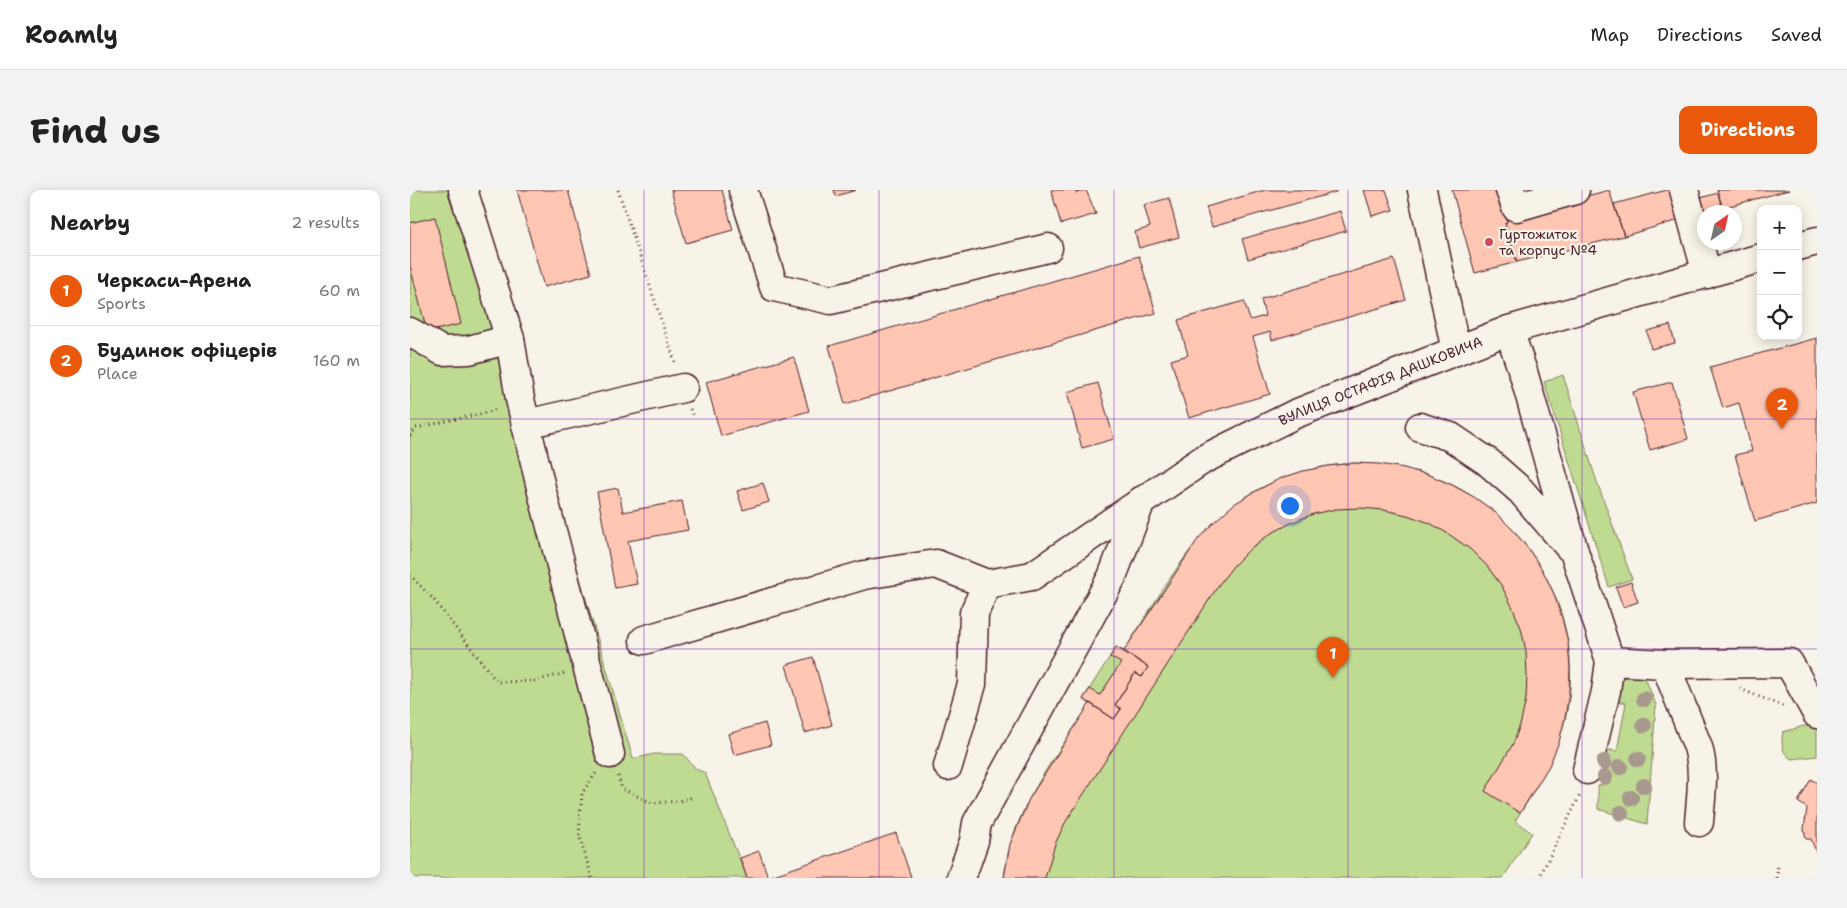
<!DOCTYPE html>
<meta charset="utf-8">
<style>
body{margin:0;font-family:"Shantell Sans",sans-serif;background:#f2f2f2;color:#222}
.controls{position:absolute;right:15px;top:15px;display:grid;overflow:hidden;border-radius:10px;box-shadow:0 2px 12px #0003}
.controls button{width:45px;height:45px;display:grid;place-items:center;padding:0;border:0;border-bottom:1px solid #e0e0e0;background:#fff;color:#222;font:25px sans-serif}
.compass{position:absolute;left:1287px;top:15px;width:45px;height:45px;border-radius:50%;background:#fff;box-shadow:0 2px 12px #0003;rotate:34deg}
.you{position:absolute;left:879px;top:315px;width:18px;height:18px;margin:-12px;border:4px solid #fff;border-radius:50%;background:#1a73e8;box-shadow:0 0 0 8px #1a73e833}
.badge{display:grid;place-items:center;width:32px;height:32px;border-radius:50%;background:#ea580c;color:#fff;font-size:16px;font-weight:700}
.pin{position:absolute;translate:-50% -41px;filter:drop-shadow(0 1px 2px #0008)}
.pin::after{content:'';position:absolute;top:26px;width:18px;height:15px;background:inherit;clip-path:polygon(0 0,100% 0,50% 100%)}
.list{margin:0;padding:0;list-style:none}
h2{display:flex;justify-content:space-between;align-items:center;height:65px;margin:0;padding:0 20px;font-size:21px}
h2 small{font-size:16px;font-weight:400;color:#767676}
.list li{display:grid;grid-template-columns:32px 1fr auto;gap:15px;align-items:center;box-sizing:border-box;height:70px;padding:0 20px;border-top:1px solid #e0e0e0}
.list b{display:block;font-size:19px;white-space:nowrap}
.list p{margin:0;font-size:16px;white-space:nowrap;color:#767676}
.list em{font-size:16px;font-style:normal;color:#767676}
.icon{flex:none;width:28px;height:28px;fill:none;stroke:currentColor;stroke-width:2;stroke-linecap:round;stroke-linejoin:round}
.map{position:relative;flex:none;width:1407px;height:688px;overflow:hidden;border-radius:10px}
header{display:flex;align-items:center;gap:30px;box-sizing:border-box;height:70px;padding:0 25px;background:#fff;border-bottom:1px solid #e0e0e0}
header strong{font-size:24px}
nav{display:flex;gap:28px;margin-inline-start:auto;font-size:18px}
.intro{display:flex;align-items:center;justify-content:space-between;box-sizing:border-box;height:120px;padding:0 30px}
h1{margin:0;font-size:35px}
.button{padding:12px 22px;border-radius:10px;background:#ea580c;color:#fff;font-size:18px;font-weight:700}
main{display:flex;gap:30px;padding:0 30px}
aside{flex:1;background:#fff;border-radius:10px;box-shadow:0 2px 12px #0003}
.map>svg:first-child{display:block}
.green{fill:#bfdb92;stroke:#847d5e}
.building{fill:#ffc7b3;stroke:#4a1f2b}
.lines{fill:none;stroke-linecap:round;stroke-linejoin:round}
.minor-casing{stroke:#4a1f2b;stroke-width:31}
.path{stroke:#4a1f2b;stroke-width:3;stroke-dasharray:1 4;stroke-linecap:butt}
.minor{stroke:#f7f3e8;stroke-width:28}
.tree{fill:#a8988e}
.grid{fill:none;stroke:#7b2cbf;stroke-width:1;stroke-opacity:0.55}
.poi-dot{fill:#d1495b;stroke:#f7f3e8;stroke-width:2}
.labels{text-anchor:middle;stroke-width:4.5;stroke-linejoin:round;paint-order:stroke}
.poi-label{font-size:14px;fill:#4a1f2b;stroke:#f7f3e8;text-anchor:start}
.street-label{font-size:14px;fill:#4a1f2b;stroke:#f7f3e8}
</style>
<header>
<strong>Roamly</strong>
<nav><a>Map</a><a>Directions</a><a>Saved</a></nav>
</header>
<div class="intro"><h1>Find us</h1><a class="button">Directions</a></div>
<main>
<aside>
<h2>Nearby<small>2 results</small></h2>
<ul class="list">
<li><span class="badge">1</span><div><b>Черкаси-Арена</b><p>Sports</p></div><em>60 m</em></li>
<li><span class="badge">2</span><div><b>Будинок офіцерів</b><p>Place</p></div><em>160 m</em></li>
</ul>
</aside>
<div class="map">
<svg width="1407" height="688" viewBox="0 0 1407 688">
<rect width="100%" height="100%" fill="#f7f3e8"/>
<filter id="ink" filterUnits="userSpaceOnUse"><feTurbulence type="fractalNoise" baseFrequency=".02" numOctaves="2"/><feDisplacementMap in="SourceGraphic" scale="10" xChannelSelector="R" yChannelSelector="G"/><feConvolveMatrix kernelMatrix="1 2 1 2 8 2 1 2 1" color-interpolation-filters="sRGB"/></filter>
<g filter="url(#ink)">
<path class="green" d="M0 0H48L144 300 223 569 244 564H273L286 579 295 583 337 688H0Z
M1153 185 1186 289 1222 389 1199 397 1134 192Z
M943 273C969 274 993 277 1018 285 1117 318 1180 428 1155 530 1145 568 1126 599 1105 631L1122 643 1093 688H594C600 622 645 568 680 514L673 509 706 457 714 461C778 361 811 285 943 273Z
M1221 485 1230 486 1236 490 1246 515 1237 634 1188 619V595H1192V592L1188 591 1191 559 1207 561 1216 513 1200 510C1205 496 1205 489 1221 485Z
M1394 536 1407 537V566L1382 569C1371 563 1371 553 1373 542Z"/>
<path class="building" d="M107 0H158L181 84 134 97Z
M261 0H312L323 40 276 53Z
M424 0H446L426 6Z
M641 0H665L666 3 676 0 686 24 651 34Z
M855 0H926V2L802 37 796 17Z
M954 0H976L983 20 962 26Z
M1042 0H1088L1097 32 1095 33 1107 72 1065 83Z
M1199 0 1214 46 1107 72 1095 33 1097 32 1096 28Z
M1257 0H1268L1276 28 1214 46 1204 14Z
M1307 0H1379L1312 18Z
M1308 3 1312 16 1291 22 1287 9Z
M759 8 769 47 729 58 725 42 740 37 734 15Z
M930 21 936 41 838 69 832 49Z
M25 27 51 134 17 142 0 76V33Z
M729 66 746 123 435 214 419 156Z
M984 69 996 110 862 150 860 142 843 147 860 204 779 228 761 170 778 165 768 130 834 111 840 130 855 126 851 109Z
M1260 135 1265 153 1241 159 1237 141Z
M1407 148V313L1345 331 1325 265 1342 261 1329 213 1313 218 1300 177Z
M384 167 399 221 311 246 296 192Z
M1262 192 1278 249 1240 260 1223 202Z
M688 193 704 249 672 258 657 202Z
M943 273 969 274 994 278 1019 285 1042 295 1064 307 1085 322 1103 340 1119 360 1133 381 1144 404 1152 428 1158 452 1160 478 1159 503 1155 528 1149 552 1139 576 1110 623 1075 601 1103 554 1111 532 1116 509 1117 485 1116 461 1111 438 1102 416 1091 395 1077 376 1060 359 1040 345 1020 333 997 325 974 320 950 318 926 319 903 324 881 333 860 344 841 358 824 375 810 393 655 633 645 654 635 688H594L600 654 619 609 680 513 704 529 711 519 705 515 725 483 732 487 738 477 714 461 788 349 805 331 824 314 846 301 869 289 893 281 918 276Z
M353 293 359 312 333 320 327 301Z
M208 298 213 322 272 311 278 340 218 351 227 394 205 398 187 302Z
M1221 392 1228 412 1213 417 1206 397Z
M706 457 738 477 732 487 725 483 705 515 711 519 704 529 673 509 680 499 690 505 711 473 700 467Z
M403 467 422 535 395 543 376 475Z
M355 533 361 555 324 565 318 544Z
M1401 589 1407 593V664L1401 649H1396L1394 639 1397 618 1388 612Z
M486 643 501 687 498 688H337L330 668 349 661 358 687Z"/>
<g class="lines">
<g class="minor-casing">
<g id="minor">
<path d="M53 0 100 149 110 209 132 302 200 564"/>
<path d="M333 0 364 97 421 110 638 58"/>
<path d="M1012 0 1046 161"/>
<path d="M1100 0 1106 17 1165 0"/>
<path d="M1274 0 1297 84"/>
<path d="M1388 56 1407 51"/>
<path d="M1099 140 1114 185 1164 361 1200 471 1255 474 1288 557C1295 581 1291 607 1289 632"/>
<path d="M0 142 32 161 59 160 100 149"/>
<path d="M116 234 273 198"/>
<path d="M1010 237 1041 247 1078 272 1111 301 1159 357"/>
<path id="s1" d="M234 450 454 385 526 374 577 394 622 386 794 269 885 224 1099 140 1351 68"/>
<path d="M1255 474 1379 473 1407 524"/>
<path d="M538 576 562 494 564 423 577 394"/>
<path d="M1177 580 1196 501 1200 471"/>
<path d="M551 688 564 651 567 633 702 387 731 311"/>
</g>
</g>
<path class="path" d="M208 0 266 175
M280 219 283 227
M0 246 6 238 79 222 88 218
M0 385 24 410 87 492 125 491 155 483
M1330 499 1375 517
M208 586 212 599 242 613 270 611 284 607
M182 688 169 645 172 603 186 583
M1129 688 1171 603
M1367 688 1368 673"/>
<use href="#minor" class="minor"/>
</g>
<g class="tree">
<circle cx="1234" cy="509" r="8"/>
<circle cx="1234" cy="535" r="8"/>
<circle cx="1228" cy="569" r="8"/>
<circle cx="1194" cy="572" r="8"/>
<circle cx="1210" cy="577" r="8"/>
<circle cx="1195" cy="587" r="8"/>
<circle cx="1234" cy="596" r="8"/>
<circle cx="1221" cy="608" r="8"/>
<circle cx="1211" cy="623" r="8"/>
</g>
</g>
<path class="grid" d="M234 0V688M469 0V688M704 0V688M938 0V688M1172 0V688M0 229H1407M0 459H1407"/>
<circle class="poi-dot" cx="1079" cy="52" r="5"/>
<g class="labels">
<g class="poi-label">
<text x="1089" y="49">Гуртожиток<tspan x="1089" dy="16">та корпус №4</tspan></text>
</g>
<g class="street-label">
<text dy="5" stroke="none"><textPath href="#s1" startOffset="804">ВУЛИЦЯ ОСТАФІЯ ДАШКОВИЧА</textPath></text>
</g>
</g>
</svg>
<div class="controls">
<button>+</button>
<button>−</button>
<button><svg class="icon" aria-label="locate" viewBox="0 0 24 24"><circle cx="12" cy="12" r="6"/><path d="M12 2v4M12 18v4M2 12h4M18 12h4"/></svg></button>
</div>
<svg class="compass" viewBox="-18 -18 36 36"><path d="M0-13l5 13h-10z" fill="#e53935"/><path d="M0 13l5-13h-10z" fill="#767676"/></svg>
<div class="you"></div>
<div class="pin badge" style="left:923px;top:488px">1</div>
<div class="pin badge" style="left:1372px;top:239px">2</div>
</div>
</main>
